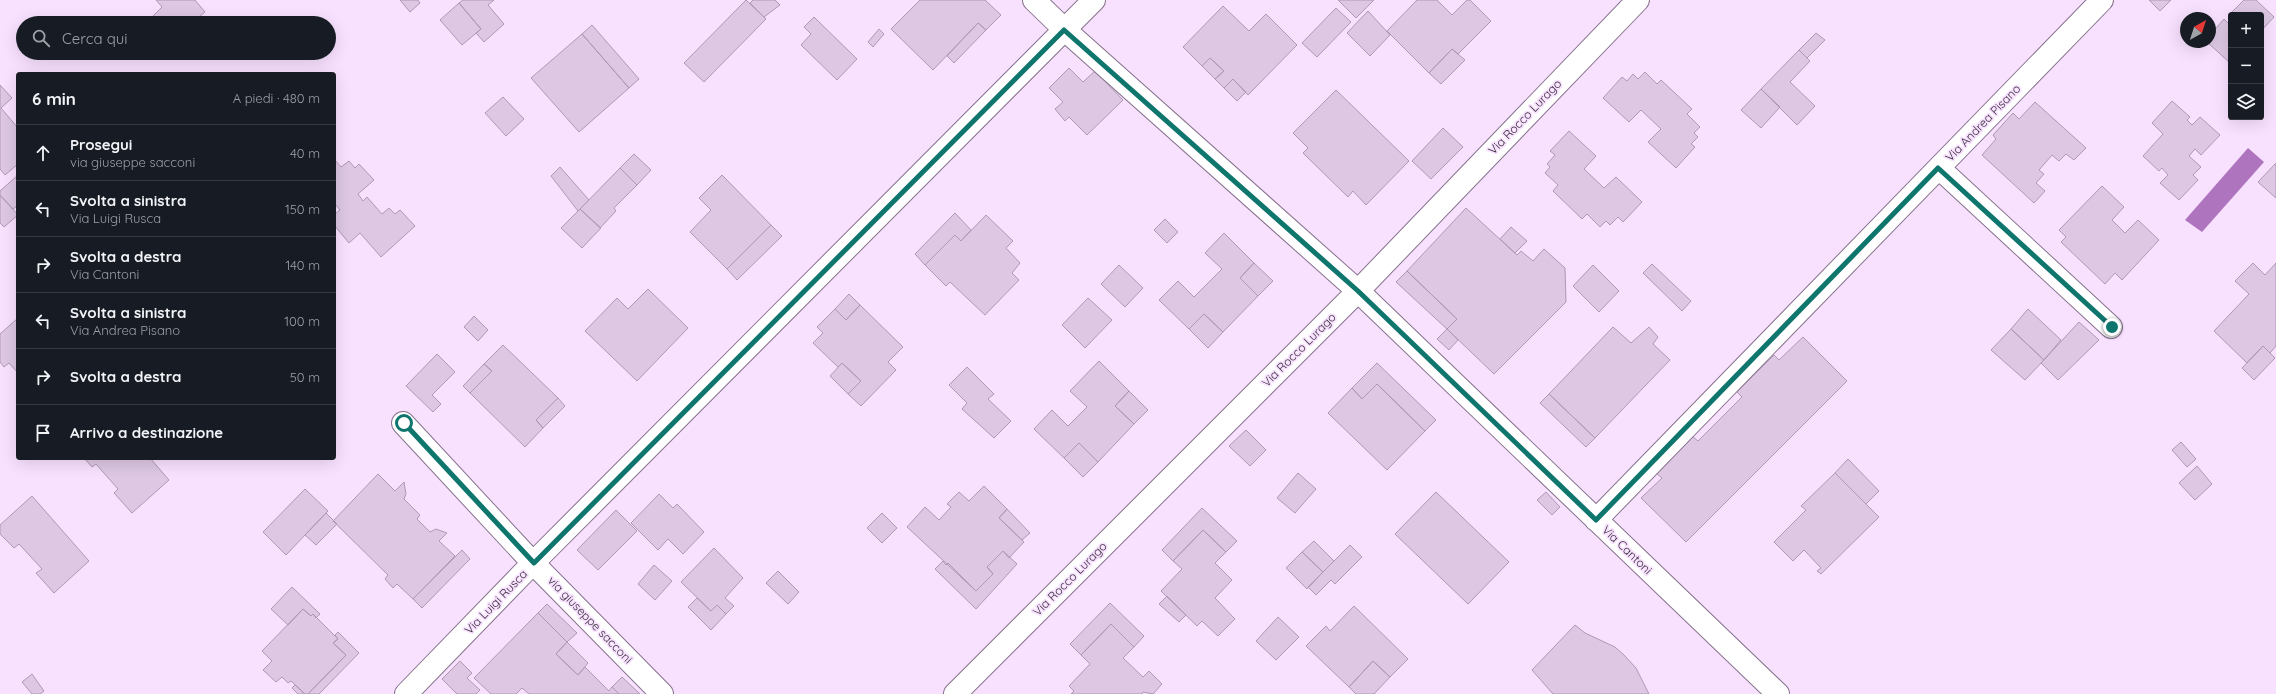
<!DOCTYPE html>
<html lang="it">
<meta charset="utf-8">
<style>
body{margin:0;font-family:Quicksand,sans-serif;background:#20242c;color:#f1f3f6}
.controls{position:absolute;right:12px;top:12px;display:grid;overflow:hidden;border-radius:4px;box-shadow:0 4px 16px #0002}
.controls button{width:36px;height:36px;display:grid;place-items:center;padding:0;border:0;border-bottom:1px solid #363941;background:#171b24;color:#f1f3f6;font:20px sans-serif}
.compass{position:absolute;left:2180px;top:12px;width:36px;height:36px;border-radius:50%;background:#171b24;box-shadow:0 4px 16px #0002;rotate:39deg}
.stop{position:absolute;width:12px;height:12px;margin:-9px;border:3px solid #0f766e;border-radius:50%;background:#fff}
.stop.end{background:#0f766e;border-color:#fff;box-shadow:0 1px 4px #0008}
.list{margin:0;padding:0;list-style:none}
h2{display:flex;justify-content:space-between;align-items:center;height:52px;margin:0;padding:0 16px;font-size:17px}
h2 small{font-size:13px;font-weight:400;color:#9ea1a6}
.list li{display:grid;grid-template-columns:26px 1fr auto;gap:12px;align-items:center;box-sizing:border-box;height:56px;padding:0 16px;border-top:1px solid #363941}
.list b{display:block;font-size:15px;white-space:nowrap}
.list p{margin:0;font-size:13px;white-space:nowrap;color:#9ea1a6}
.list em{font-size:13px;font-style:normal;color:#9ea1a6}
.icon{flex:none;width:22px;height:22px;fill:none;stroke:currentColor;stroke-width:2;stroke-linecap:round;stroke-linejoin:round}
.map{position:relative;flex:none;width:2276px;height:694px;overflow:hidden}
.search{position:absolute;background:#171b24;box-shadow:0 4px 16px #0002;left:16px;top:16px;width:320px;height:44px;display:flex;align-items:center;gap:10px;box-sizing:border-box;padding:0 14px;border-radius:22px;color:#9ea1a6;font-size:15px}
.panel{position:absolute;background:#171b24;box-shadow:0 4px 16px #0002;left:16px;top:72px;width:320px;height:388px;border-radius:4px}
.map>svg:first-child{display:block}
.water{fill:#ae74bd}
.building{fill:#ddc7e3;stroke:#ae98b4}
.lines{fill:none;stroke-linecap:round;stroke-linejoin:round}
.minor-casing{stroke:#86728c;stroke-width:24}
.minor{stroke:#fff;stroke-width:22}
.route{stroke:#0f766e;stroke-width:5}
.labels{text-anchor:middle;stroke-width:3.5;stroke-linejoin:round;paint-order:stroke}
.street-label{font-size:12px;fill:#362e39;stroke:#f8e1ff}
</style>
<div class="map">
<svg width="2276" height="694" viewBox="0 0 2276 694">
<rect width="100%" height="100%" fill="#f8e1ff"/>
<path class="water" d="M2248 148 2264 162 2202 232 2185 220Z"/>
<path class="building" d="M156 0H195L205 12 192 23H157L152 17 162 7Z
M400 0H418L420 3 410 12Z
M463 0H494L488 5 504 24 484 42 476 33 481 29 459 3Z
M746 0 766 19 704 82 684 63Z
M753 0H775L780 5 764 17 750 3Z
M920 0H985L1001 15 986 30 978 23 933 70 891 29Z
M1338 0H1374L1356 18Z
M1417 0H1437L1452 15 1467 0H1470L1491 21 1458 54 1452 49 1429 73 1387 31Z
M2149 0H2171L2160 11Z
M2244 0H2256L2274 17 2261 31V15H2229Z
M459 3 481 29 462 45 440 20Z
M1223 6 1249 31 1266 14 1297 45 1248 95 1233 79 1224 88 1215 79 1224 71 1210 58 1202 66 1183 47Z
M1336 8 1351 22 1317 57 1302 43Z
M1368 11 1390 35 1370 56 1347 33Z
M814 17 857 59 837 80 801 45 811 34 804 27Z
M2224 19 2229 24 2231 21V60L2229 62 2207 42H2210V35Z
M978 23 986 30 954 63 947 56Z
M592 25 639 79 629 88 582 34Z
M879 29 884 34 873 47 868 42Z
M1816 33 1825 40 1807 58 1799 50Z
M582 34 629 88 579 132 531 78Z
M1452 49 1465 60 1441 84 1429 73Z
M1799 50 1810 61 1790 82 1815 106 1797 125 1761 89Z
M1210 58 1224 71 1215 79 1202 66Z
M1069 68 1083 82 1095 71 1123 100 1087 135 1069 117 1065 121 1055 109 1063 102 1049 88Z
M1645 72 1657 84 1661 80 1692 109 1687 114 1700 127 1694 133 1698 137 1691 144 1695 147 1676 168 1648 142 1661 129 1641 110 1629 122 1603 98 1622 77 1627 81 1633 74 1638 79Z
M1233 79 1246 92 1237 101 1224 88Z
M0 85 12 98 1 108 18 128V164L5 175 0 169Z
M1761 89 1780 107 1761 128 1741 110Z
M1336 90 1409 161 1366 205 1353 191 1348 197 1303 153 1308 148 1293 133Z
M503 97 524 119 506 136 485 113Z
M2172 101 2190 117 2187 120 2192 125 2200 117 2220 135 2201 155 2195 149 2189 156 2201 167 2193 175 2198 180 2179 200 2160 183 2168 175 2162 168 2159 171 2143 156 2163 134 2152 123Z
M2035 102 2086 148 2074 160 2066 154 2059 161 2052 155 2039 170 2044 174 2036 183 2045 191 2034 203 1982 155 1996 139 1993 135 2013 113 2019 119Z
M1443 128 1463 147 1431 179 1412 161Z
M1569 131 1596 156 1584 169 1604 188 1616 177 1642 202 1623 222 1618 217 1610 225 1606 221 1600 227 1587 214 1582 219 1553 191 1558 185 1545 173 1550 167 1547 164 1555 155 1550 151Z
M634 154 651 170 637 185 620 168Z
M334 159 341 167 349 161 355 168 359 164 374 180 358 194 363 201 367 197 382 214 389 208 395 214 400 210 415 226 381 257 360 233 349 243 334 225V215L340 210 334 203Z
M2276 163V198L2258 182Z
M560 167 589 200 578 211 551 176Z
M620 168 637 185 614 208 616 211 600 228 580 209Z
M18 175V205L13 209 0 195V191Z
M722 175 771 225 727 269 690 232 711 210 699 198Z
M2102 186 2124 207 2112 220 2125 233 2138 220 2159 240 2122 280 2115 273 2105 284 2061 242 2066 237 2059 230Z
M0 195 18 215 4 227 0 223Z
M1466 208 1517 255 1521 251 1533 261 1544 249 1565 268 1566 302 1494 374 1447 329 1457 319 1407 271Z
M580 209 601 228 582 248 561 228Z
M955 213 971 230 961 241 955 235 925 265 915 254Z
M986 215 1013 241 1006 248 1020 263 1012 273 1019 280 985 315 950 282 946 286 925 265 955 235 961 241Z
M1165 219 1178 232 1167 243 1154 230Z
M771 225 782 236 737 280 727 269Z
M1511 227 1527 241 1515 253 1500 239Z
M1224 233 1254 263 1240 278 1258 296 1223 332 1204 314 1189 329 1159 300 1178 281 1194 297 1222 269 1205 253Z
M1254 263 1273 281 1258 296 1240 278Z
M2253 263 2265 275 2276 263V346L2270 353 2263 346 2247 363 2214 331 2249 294 2235 281Z
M1652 264 1691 301 1682 311 1643 273Z
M1119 265 1143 288 1125 307 1101 284Z
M1593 265 1619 291 1599 312 1573 286Z
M1407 271 1457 319 1447 329 1396 282Z
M648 289 688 328 637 381 585 331 617 298 628 309Z
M849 294 860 305 846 320 835 309Z
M1088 298 1112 320 1085 348 1062 325Z
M860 305 903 347 888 362 896 370 861 406 848 394 861 381 842 363 838 367 813 343 823 333 817 327 835 309 846 320Z
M2028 309 2061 340 2044 360 2011 329Z
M1204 314 1223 332 1208 348 1189 329Z
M474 316 488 330 478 341 464 327Z
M18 318V373L9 363 4 367 0 362V334Z
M2079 322 2099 340 2058 380 2041 363Z
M1613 327 1631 343 1649 327 1658 337 1653 344 1670 360 1595 438 1549 394Z
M1447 329 1458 340 1449 350 1437 339Z
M2011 329 2044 360 2025 380 1991 350Z
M1803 337 1847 381 1686 542 1641 498 1662 478 1656 473 1692 436 1698 441 1742 397 1737 392 1774 355 1779 360Z
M503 345 558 398 536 420 543 428 525 447 470 393 492 371 484 364Z
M2263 346 2275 358 2254 380 2242 368Z
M437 354 455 372 432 395 441 404 433 412 406 386Z
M1099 361 1129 391 1115 406 1134 424 1098 462 1079 443 1064 458 1034 429 1052 410 1068 426 1087 407 1070 391Z
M842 363 861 381 848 394 830 376Z
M1377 363 1436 420 1425 431 1377 384 1362 399 1352 388Z
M484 364 492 371 470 393 463 386Z
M967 367 994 394 988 399 1011 421 994 438 962 409 967 403 949 385Z
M1377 384 1425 431 1387 470 1328 413 1352 388 1362 399Z
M1129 391 1148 410 1134 424 1115 406Z
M1549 394 1595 438 1586 447 1540 403Z
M558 398 565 406 543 428 536 420Z
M1246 430 1266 450 1250 466 1229 446Z
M2181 442 2196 459 2187 467 2172 450Z
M1079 443 1098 462 1083 477 1064 458Z
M84 458H150L169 480 132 513 114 493 118 489 96 464 92 467Z
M1848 459 1879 491 1866 504 1835 473Z
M2197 466 2212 484 2195 500 2179 483Z
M1298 473 1316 489 1295 513 1277 498Z
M1835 473 1879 517 1821 574 1817 571 1821 568 1804 550 1793 561 1774 542 1806 510 1801 506Z
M378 474 395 491 404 482 406 494 404 499 420 515 417 519 430 532 436 529 447 533 439 541 455 556 413 599 397 584 393 588 385 579 388 575 333 521Z
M984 486 1007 509 999 518 1024 542 1009 558 1003 551 987 567 993 574 976 591 907 527 925 507 939 520 951 507 947 504 959 492 969 501Z
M305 489 328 511 286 555 263 532Z
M1436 492 1509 562 1468 604 1395 534Z
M1546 492 1560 507 1552 515 1537 500Z
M659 494 673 508 677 504 704 532 683 554 668 539 658 550 631 523Z
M32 496 89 561 54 593 36 573 42 569 19 544 14 548 0 534V525Z
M1202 508 1237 541 1226 552 1203 530 1173 561 1162 550Z
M1007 509 1030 533 1022 540 999 518Z
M616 510 637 531 598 570 577 550Z
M326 513 337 524 316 545 305 535Z
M882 513 897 528 882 543 867 528Z
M1203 530 1226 552 1215 563 1232 580 1215 598 1235 619 1218 636 1202 621 1197 626 1161 591 1182 569 1173 561Z
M1314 541 1334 561 1323 572 1302 552Z
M1350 545 1362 557 1335 584 1331 580 1316 595 1308 587Z
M714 548 743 578 725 598 734 606 726 614 717 605 711 611 681 582Z
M462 550 470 559 422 608 413 599Z
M1003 551 1017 564 976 609 935 569 943 561 946 565 948 563 976 591 993 574 987 567Z
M1302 552 1323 572 1307 589 1286 568Z
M654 565 672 581 655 600 638 584Z
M778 571 799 592 788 604 766 583Z
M292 587 320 614 316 618 313 614 311 616 303 609 288 625 271 609Z
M1167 596 1186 615 1179 622 1159 604Z
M697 598 711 611 717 605 726 614 711 630 688 607Z
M1110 603 1144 636 1134 647 1111 624 1081 655 1070 644Z
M547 604 577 633 567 642 538 613Z
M1354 606 1408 659 1390 677 1373 661 1349 687 1306 646 1326 626 1330 631Z
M303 609 311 616 313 614 338 639 333 643 346 655 308 694H305L291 681 288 683 282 677 276 682 263 670 272 661 262 651Z
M538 613 567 642 556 654 578 675 585 667 609 691 612 687 619 694H529L522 688 516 694H491L474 678Z
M1278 617 1299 637 1276 660 1256 641Z
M1111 624 1134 647 1123 658 1143 677 1149 671 1162 684 1153 694 1143 692 1142 694H1071L1074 691 1069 686 1090 664 1081 655Z
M1575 625 1585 633 1615 647 1624 655 1636 668 1649 694H1553L1532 670Z
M338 632 359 653 319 694H308L346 655 333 643 338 639 335 635Z
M567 642 588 663 578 675 556 654Z
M460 661 472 673 467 678 480 690 476 694H457L442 679Z
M1373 661 1390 677 1374 694H1356L1349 687Z
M32 674 44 691 40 694H32L22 682Z
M622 677 640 694H619L612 687Z
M295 685 305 694H298L292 688Z"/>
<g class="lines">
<g class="minor-casing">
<path id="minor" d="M1034 0 1065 30 1358 291 1778 694
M1939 168 2111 327
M403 423 533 563 662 694
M1596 520 2102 0
M406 694 533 563 1094 0
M955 694 1358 291 1638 0"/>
</g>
<use href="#minor" class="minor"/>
</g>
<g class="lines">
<path class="route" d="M404 423 534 563 1064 30 1358 291 1596 520 1938 168 2112 327"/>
</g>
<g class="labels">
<g class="street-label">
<text transform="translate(1525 117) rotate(-46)" y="4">Via Rocco Lurago</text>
<text transform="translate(1983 123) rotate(-46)" y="4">Via Andrea Pisano</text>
<text transform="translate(1299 350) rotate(-45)" y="4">Via Rocco Lurago</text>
<text transform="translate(1627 550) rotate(44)" y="4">Via Cantoni</text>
<text transform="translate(1070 579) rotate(-45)" y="4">Via Rocco Lurago</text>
<text transform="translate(496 602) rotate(-46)" y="4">Via Luigi Rusca</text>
<text transform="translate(590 620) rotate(46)" y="4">via giuseppe sacconi</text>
</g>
</g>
</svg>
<div class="controls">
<button>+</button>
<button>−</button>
<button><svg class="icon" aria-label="layers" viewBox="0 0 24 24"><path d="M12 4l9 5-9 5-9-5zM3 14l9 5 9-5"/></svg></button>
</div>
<svg class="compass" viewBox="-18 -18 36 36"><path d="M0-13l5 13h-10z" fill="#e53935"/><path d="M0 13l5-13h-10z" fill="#9ea1a6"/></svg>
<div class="stop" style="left:404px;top:423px"></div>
<div class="stop end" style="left:2112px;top:327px"></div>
<div class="search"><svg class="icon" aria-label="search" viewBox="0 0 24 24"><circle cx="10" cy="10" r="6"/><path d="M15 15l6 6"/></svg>Cerca qui</div>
<section class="panel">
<h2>6 min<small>A piedi · 480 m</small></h2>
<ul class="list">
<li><svg class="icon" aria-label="ahead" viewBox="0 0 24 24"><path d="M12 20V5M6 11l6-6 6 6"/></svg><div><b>Prosegui</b><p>via giuseppe sacconi</p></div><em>40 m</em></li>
<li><svg class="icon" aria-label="left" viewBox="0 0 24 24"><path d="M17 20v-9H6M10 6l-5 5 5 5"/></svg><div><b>Svolta a sinistra</b><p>Via Luigi Rusca</p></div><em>150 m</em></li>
<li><svg class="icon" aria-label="right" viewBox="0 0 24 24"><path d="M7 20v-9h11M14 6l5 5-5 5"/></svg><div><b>Svolta a destra</b><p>Via Cantoni</p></div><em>140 m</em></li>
<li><svg class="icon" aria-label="left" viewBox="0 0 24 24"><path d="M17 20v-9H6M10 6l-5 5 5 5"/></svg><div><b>Svolta a sinistra</b><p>Via Andrea Pisano</p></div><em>100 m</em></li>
<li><svg class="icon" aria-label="right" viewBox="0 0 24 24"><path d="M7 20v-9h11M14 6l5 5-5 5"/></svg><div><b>Svolta a destra</b></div><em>50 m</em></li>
<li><svg class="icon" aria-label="arrive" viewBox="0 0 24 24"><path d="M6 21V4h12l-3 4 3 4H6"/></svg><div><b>Arrivo a destinazione</b></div></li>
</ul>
</section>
</div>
